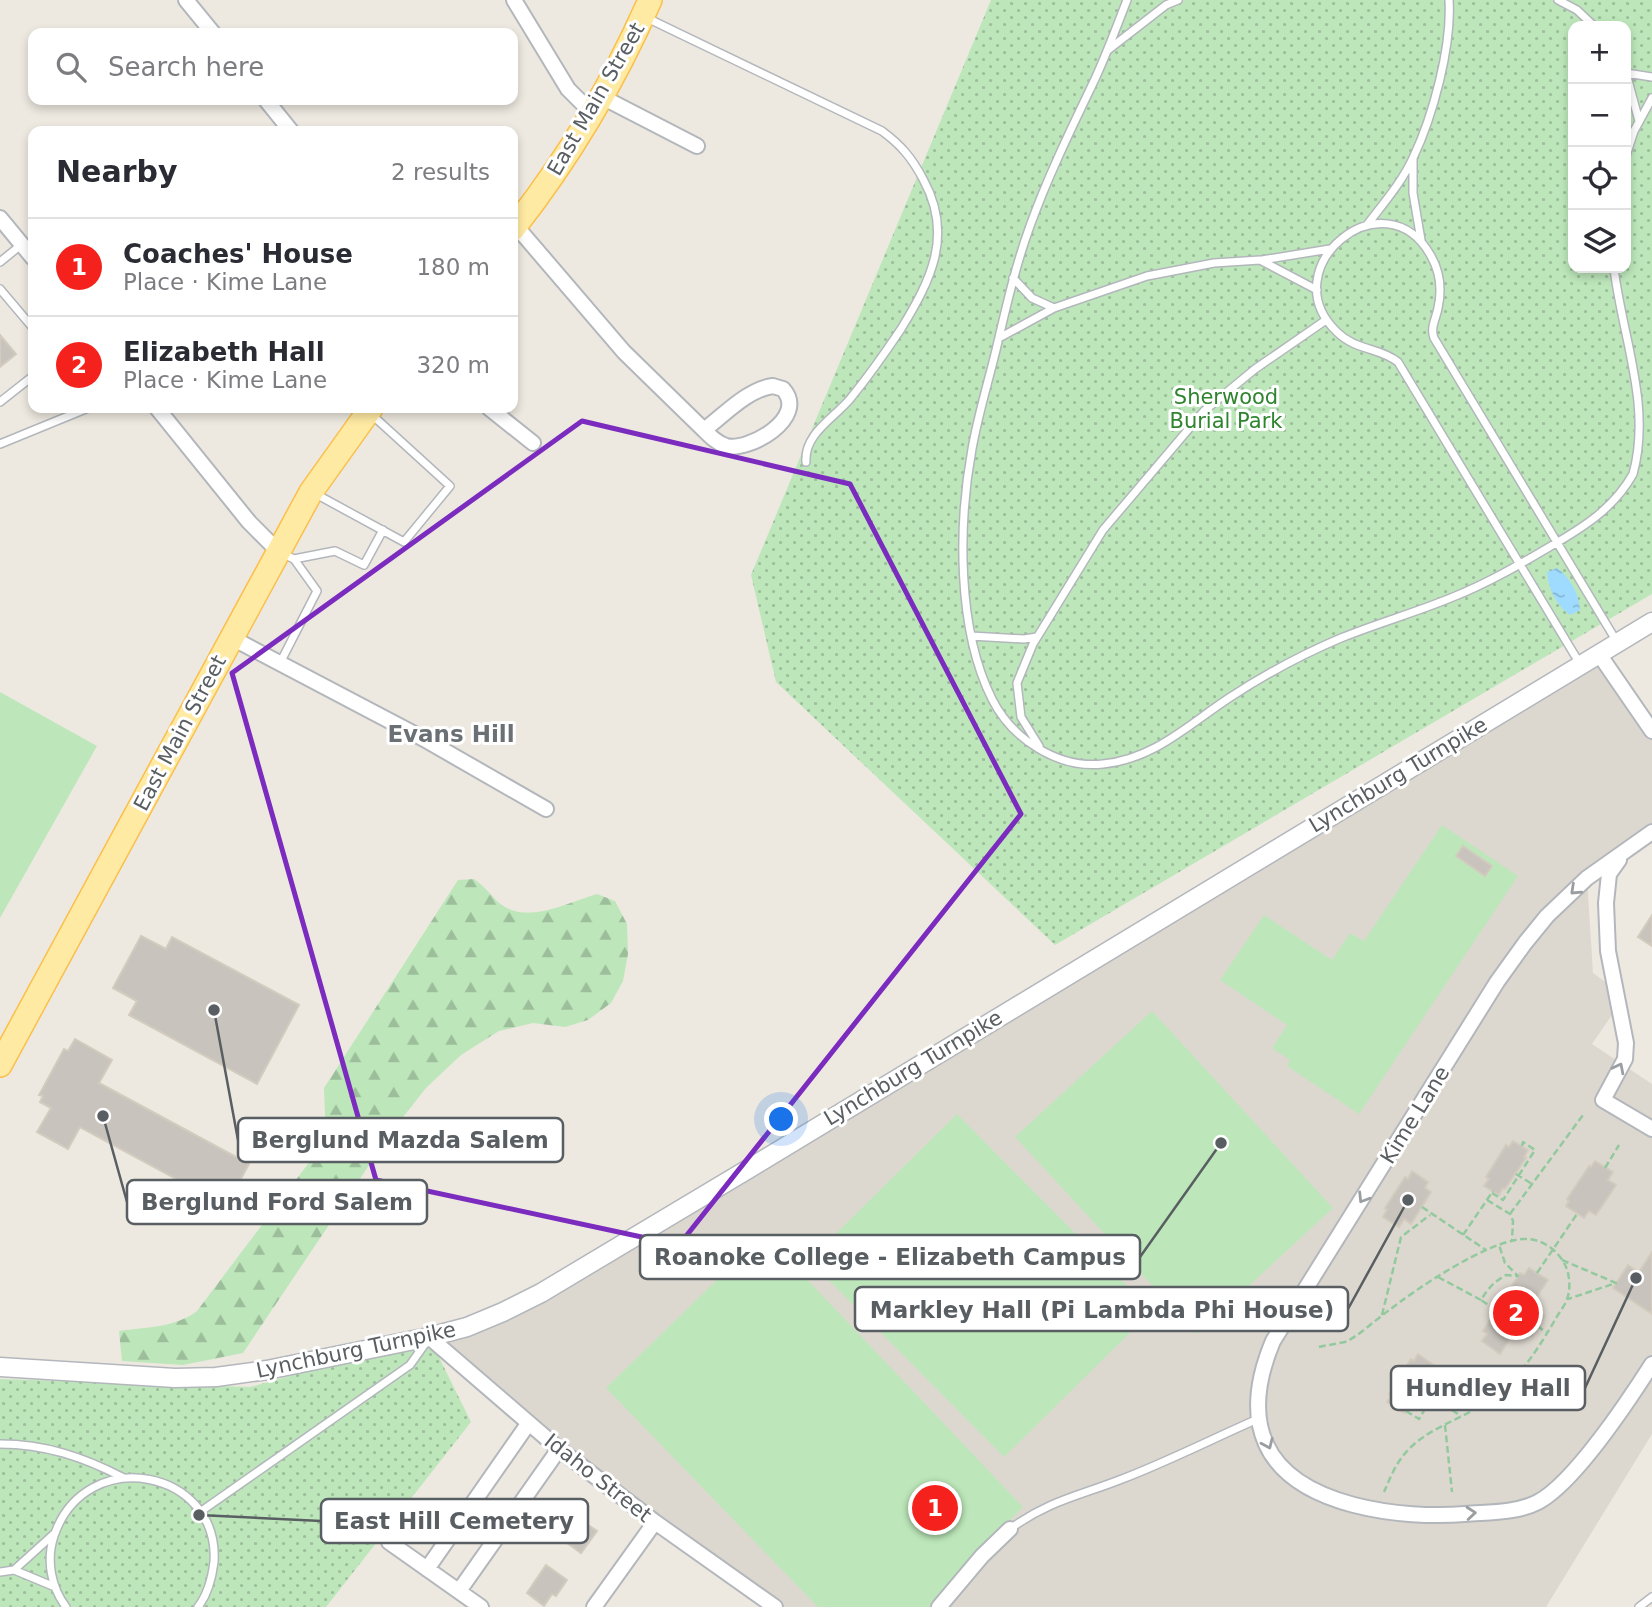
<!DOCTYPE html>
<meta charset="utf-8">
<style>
body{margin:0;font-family:"DejaVu Sans",sans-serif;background:#f2f2f3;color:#2b2b33}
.controls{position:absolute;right:21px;top:21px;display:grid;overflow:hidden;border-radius:14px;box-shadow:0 4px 10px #0003}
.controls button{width:63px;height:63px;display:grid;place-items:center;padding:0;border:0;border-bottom:2px solid #e1e1e2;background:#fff;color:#2b2b33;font:35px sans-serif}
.you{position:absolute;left:782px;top:1120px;width:24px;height:24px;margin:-18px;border:5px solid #fff;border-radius:50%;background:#1a73e8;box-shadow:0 0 0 10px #1a73e833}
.badge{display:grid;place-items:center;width:46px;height:46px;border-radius:50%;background:#f5211d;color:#fff;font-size:23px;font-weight:700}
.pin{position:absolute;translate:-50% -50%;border:4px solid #fff;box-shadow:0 2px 7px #0006}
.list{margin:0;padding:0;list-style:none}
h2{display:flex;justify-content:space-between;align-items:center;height:91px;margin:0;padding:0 28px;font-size:30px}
h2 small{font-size:23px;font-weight:400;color:#7c7c81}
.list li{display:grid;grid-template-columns:46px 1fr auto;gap:21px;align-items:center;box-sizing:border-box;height:98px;padding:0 28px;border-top:2px solid #e1e1e2}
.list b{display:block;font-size:26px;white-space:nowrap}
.list p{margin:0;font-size:23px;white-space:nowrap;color:#7c7c81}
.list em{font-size:23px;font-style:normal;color:#7c7c81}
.icon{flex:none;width:38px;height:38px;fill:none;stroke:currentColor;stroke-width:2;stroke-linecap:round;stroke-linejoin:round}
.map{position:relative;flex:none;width:1652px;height:1607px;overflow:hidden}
.search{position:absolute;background:#fff;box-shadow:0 4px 10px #0003;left:28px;top:28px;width:490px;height:77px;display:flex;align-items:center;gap:18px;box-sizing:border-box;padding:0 24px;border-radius:14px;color:#7c7c81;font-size:26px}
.panel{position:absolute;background:#fff;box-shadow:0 4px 10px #0003;left:28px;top:126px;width:490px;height:287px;border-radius:14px}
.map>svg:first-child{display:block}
.education{fill:#ddd8cf}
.green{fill:#bde7ba}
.forest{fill:url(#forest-firs)}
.park{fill:url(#park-dots);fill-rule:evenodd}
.water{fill:url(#water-ripples)}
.building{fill:#c8c4bd;stroke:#d2cbbe;stroke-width:2}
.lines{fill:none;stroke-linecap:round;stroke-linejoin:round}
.service-casing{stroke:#b3b7bc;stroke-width:10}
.minor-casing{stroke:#b3b7bc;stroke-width:18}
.tertiary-casing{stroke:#b3b7bc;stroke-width:21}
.primary-casing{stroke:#fbbf4b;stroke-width:26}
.path{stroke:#93c99e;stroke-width:2.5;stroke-dasharray:7 3.5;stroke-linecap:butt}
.service{stroke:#fff;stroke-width:7}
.minor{stroke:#fff;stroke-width:14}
.tertiary{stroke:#fff;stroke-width:18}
.primary{stroke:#ffeaa3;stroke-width:23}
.oneway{stroke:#9b9ea1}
.marked{fill:none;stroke:#7b2cbf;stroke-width:5;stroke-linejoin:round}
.labels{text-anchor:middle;stroke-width:6;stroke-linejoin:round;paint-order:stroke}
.street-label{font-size:21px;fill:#595e62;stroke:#fff}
.park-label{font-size:21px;fill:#2f852e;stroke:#fff}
.neighbourhood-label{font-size:23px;font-weight:bold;fill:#6a7074;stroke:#fff}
.leader{fill:none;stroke:#595e62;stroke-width:2.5}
.callout-dot{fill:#595e62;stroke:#fff;stroke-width:2.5}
.callout{fill:#fff;stroke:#595e62;stroke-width:2.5}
.callout-label{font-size:23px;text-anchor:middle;font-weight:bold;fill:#595e62}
</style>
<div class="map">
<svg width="1652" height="1607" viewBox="0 0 1652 1607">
<defs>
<pattern id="forest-firs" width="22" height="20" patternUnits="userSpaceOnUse" patternTransform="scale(1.75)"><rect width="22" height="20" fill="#bde7ba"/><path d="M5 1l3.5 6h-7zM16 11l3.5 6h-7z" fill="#9dbe9b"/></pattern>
<pattern id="park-dots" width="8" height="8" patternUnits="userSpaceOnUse" patternTransform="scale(1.75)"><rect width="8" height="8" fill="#bde7ba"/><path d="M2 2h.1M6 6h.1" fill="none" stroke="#9dbe9b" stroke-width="1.8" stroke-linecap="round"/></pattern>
<pattern id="water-ripples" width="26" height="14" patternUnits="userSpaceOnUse" patternTransform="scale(1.75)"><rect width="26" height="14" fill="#9edbff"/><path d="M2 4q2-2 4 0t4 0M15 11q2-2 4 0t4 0" fill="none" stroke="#84b5d2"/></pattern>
</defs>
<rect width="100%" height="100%" fill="#ede9e0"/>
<path class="education" d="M1599 654 1652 731V832L1587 878 1593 973 1625 996 1592 1044 1652 1084V1434L1546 1607H778L559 1449 429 1337 503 1312Z"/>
<path class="green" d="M0 692 97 746 0 918Z
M1442 825 1518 876 1359 1114 1287 1066 1290 1060 1272 1048 1287 1025 1220 980 1264 915 1332 960 1350 933 1364 941Z
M1152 1011 1333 1208 1197 1334 1015 1137Z
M957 1114 1152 1311 1004 1457 809 1260Z
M764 1234 1023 1507 953 1577 930 1607H818L606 1388Z"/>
<path class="forest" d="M474 879C484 886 490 894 498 902 526 926 566 903 597 894L615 901 627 924 628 954 623 981 611 1003 588 1020 565 1027 533 1023 499 1031 461 1055 426 1088 392 1131 243 1353 183 1365 122 1361 119 1331C145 1327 175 1328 197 1311L326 1140 324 1088 458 880Z"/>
<path class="park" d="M991 0H1652V594L1055 945 776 682 751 575ZM1573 26H1626V268H1573Z
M429 1337 471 1422 326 1607H0V1379L250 1387Z"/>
<path class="water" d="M1557 568C1570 577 1579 594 1580 610L1570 615C1557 606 1548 589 1547 572Z"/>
<path class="building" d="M0 335 16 354 0 367Z
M1463 846 1492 866 1485 876 1456 856Z
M1652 915V946L1638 937Z
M141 936 166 949 172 937 299 1005 257 1084 129 1015 137 1001 113 988Z
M75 1039 112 1060 99 1083 249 1164 226 1206 80 1127 68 1149 37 1132 51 1108 40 1102 43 1096 39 1095 64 1049 68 1051Z
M1513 1141 1528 1150 1524 1157 1526 1158 1505 1189 1503 1188 1499 1195 1484 1186 1489 1179 1486 1177 1506 1145 1509 1147Z
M1595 1161 1613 1172 1608 1180 1616 1185 1596 1215 1589 1211 1584 1218 1566 1206 1569 1201 1567 1199 1589 1166 1591 1167Z
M1412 1171 1428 1182 1425 1188 1431 1192 1411 1224 1404 1219 1399 1227 1383 1217 1387 1210 1385 1208 1405 1177 1408 1179Z
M1652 1252V1314L1613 1288 1628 1265 1639 1272Z
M1529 1268 1548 1280 1530 1307 1544 1316 1531 1336 1517 1327 1500 1354 1482 1341 1487 1334 1483 1331 1520 1273 1524 1275Z
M1418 1354 1435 1366 1430 1373 1437 1378 1416 1410 1409 1406 1405 1413 1387 1402 1391 1396 1389 1394 1411 1359 1414 1361Z
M933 1487 955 1501 937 1529 915 1515Z
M578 1518 597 1531 581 1553 563 1540Z
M546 1565 567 1580 556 1596 552 1594 544 1606 527 1593Z"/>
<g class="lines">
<g class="service-casing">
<path id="service" d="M1127 0C1117 26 1107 53 1095 79 1072 127 1048 176 1030 226 1015 267 1006 308 996 350 988 383 978 415 972 449 958 525 957 629 992 699 1012 739 1058 769 1103 764 1154 759 1188 725 1229 698 1264 675 1303 654 1341 638 1378 623 1417 612 1453 597 1488 583 1519 565 1551 546 1584 527 1614 508 1633 474 1652 406 1622 336 1614 268
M1558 0 1577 10 1594 26
M647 18 882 131C901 145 912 158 923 179 954 235 931 280 901 329 885 353 868 377 850 399 833 419 804 434 806 462
M1108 50 1166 5 1178 0
M1626 73 1639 121
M1626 73 1652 77
M1626 156 1634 131 1652 98
M1413 158V193L1421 240
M1367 225C1383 204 1402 182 1413 158 1433 116 1452 46 1449 0
M1262 260 1330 249
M0 262 21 245
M1013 278 1032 298 1054 308 1147 276 1214 263 1260 260 1317 290
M0 289 33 328
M999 338 1054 308
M0 402 33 376
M0 444 88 408
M314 493 404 542 450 486 371 414
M294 559 335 551 364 565 383 530
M971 636 1024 639 1037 637
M280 663 317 591 294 559 283 554
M1580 664 1398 362C1379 347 1356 351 1337 332 1270 268 1385 173 1431 256 1440 272 1442 290 1438 308 1436 319 1430 327 1434 338L1617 642
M1039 746 1021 717 1017 683 1033 644 1103 530 1204 411 1255 369 1326 320
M0 1444C45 1444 83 1457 122 1477
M200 1512 410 1365 427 1341
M1010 1529C1050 1500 1079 1496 1122 1479 1169 1461 1214 1438 1260 1418
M14 1570 55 1587
M0 1572 14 1570 55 1533
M66 1607C51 1587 46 1560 54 1536 85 1443 220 1469 214 1562 212 1578 208 1594 198 1607
M1639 1607 1652 1597"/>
</g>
<g class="minor-casing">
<path id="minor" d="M186 0 213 33
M514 0 568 89 592 113
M602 97 697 146
M266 100 291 131
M0 218 33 258
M516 226 624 352 704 430
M773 386 783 389C809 418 748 452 726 446 717 443 711 437 704 430 724 415 748 389 773 386Z
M157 408 249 522 279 552
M489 408 533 443
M232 638 424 739 546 809
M1599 654 1652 731
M1652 832 1587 878 1547 916 1525 943 1497 982 1273 1341C1260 1372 1251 1411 1266 1444 1295 1508 1404 1519 1465 1514 1488 1512 1517 1513 1538 1502 1574 1483 1629 1400 1652 1364
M1619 860 1609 874 1606 903 1608 951 1626 1043 1625 1059 1603 1100 1652 1129
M429 1337 559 1449 655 1522 775 1607
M389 1542 481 1607
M427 1569 528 1424
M459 1591 559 1449
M594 1607 655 1522
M939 1607 982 1556 1010 1529"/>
</g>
<g class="tertiary-casing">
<path id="tertiary" d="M0 1367 175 1378 216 1377 267 1370 429 1337 467 1327 503 1312 541 1293 750 1168 1652 622"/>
</g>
<g class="primary-casing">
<path id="primary" d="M513 229C568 159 614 82 650 0
M0 1065 311 492 371 408"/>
</g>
<path class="path" d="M1605 1168 1619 1145
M1516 1174 1532 1184
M1492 1193 1503 1200 1535 1150 1523 1142 1522 1146
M1487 1200 1510 1214 1513 1221 1512 1240
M1422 1207 1486 1250
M1510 1214 1583 1115
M1463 1235 1493 1191
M1562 1260 1616 1283 1568 1299
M1537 1273 1577 1214
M1438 1277 1481 1300
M1496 1310 1481 1300C1488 1288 1494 1282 1506 1275L1518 1276 1505 1263 1499 1245
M1382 1315 1401 1237 1430 1215
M1537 1326 1546 1332
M1319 1347C1327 1345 1336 1344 1345 1342 1359 1336 1375 1320 1388 1311 1416 1289 1487 1241 1523 1239 1539 1238 1554 1247 1563 1261 1569 1271 1571 1284 1568 1296 1566 1305 1559 1312 1555 1320 1536 1352 1516 1384 1484 1404 1460 1419 1431 1428 1411 1447 1397 1460 1391 1476 1384 1492
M1433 1370 1446 1377 1432 1397 1461 1416
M1406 1411 1419 1419 1432 1397 1427 1393
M1445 1425 1452 1492"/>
<use href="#service" class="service"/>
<use href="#minor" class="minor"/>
<use href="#tertiary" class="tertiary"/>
<use href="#primary" class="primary"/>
</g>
<defs><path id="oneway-chevron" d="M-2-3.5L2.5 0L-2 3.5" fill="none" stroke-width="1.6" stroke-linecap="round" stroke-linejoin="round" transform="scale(1.75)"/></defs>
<g class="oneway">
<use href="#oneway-chevron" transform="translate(1575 890) rotate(137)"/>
<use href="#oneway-chevron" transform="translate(1619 1068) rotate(-63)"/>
<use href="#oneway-chevron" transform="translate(1363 1198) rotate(122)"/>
<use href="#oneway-chevron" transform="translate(1268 1444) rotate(66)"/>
<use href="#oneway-chevron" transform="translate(1471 1513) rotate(-5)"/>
</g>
<path class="marked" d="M582 421 850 484 1021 814 679 1245 376 1180 232 673Z"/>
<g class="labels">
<g class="street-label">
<text transform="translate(596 99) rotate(-60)" y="7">East Main Street</text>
<text transform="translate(180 733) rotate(-62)" y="7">East Main Street</text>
<text transform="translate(1398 775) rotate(-31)" y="7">Lynchburg Turnpike</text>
<text transform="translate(913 1068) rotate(-31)" y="7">Lynchburg Turnpike</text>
<text transform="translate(1415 1115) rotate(-58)" y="7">Kime Lane</text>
<text transform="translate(356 1350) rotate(-12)" y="7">Lynchburg Turnpike</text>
<text transform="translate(598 1478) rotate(38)" y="7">Idaho Street</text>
</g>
<g class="park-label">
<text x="1226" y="404">Sherwood<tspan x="1226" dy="24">Burial Park</tspan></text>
</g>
<g class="neighbourhood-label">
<text x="451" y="742">Evans Hill</text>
</g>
</g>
<path class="leader" d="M214 1010L238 1140M103 1116L127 1202M1221 1143L1140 1257M1408 1200L1348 1309M1636 1278L1585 1388M199 1515L321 1521"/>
<g class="callout-dot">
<circle cx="214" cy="1010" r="7"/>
<circle cx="103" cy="1116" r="7"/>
<circle cx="1221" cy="1143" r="7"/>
<circle cx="1408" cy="1200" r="7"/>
<circle cx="1636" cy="1278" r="7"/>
<circle cx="199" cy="1515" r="7"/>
</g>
<g class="callout">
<rect x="238" y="1118" width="325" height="44" rx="7"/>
<rect x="127" y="1180" width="300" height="44" rx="7"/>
<rect x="640" y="1235" width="500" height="44" rx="7"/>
<rect x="855" y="1287" width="493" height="44" rx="7"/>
<rect x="1391" y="1366" width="194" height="44" rx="7"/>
<rect x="321" y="1499" width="267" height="44" rx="7"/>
</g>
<g class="callout-label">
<text x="400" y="1148">Berglund Mazda Salem</text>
<text x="277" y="1210">Berglund Ford Salem</text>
<text x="890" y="1265">Roanoke College - Elizabeth Campus</text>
<text x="1102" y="1318">Markley Hall (Pi Lambda Phi House)</text>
<text x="1488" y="1396">Hundley Hall</text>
<text x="454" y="1529">East Hill Cemetery</text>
</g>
</svg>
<div class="controls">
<button>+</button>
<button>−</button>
<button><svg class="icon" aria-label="locate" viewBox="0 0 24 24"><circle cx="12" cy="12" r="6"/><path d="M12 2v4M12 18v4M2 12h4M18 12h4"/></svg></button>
<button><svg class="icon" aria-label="layers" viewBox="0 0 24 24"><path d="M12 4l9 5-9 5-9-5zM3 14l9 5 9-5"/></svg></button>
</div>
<div class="you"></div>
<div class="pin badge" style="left:935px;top:1508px">1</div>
<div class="pin badge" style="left:1516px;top:1313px">2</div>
<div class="search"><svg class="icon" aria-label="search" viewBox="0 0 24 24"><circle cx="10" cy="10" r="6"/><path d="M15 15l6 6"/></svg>Search here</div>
<section class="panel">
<h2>Nearby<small>2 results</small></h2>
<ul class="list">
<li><span class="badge">1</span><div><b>Coaches' House</b><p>Place · Kime Lane</p></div><em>180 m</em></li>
<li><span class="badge">2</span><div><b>Elizabeth Hall</b><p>Place · Kime Lane</p></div><em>320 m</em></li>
</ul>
</section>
</div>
